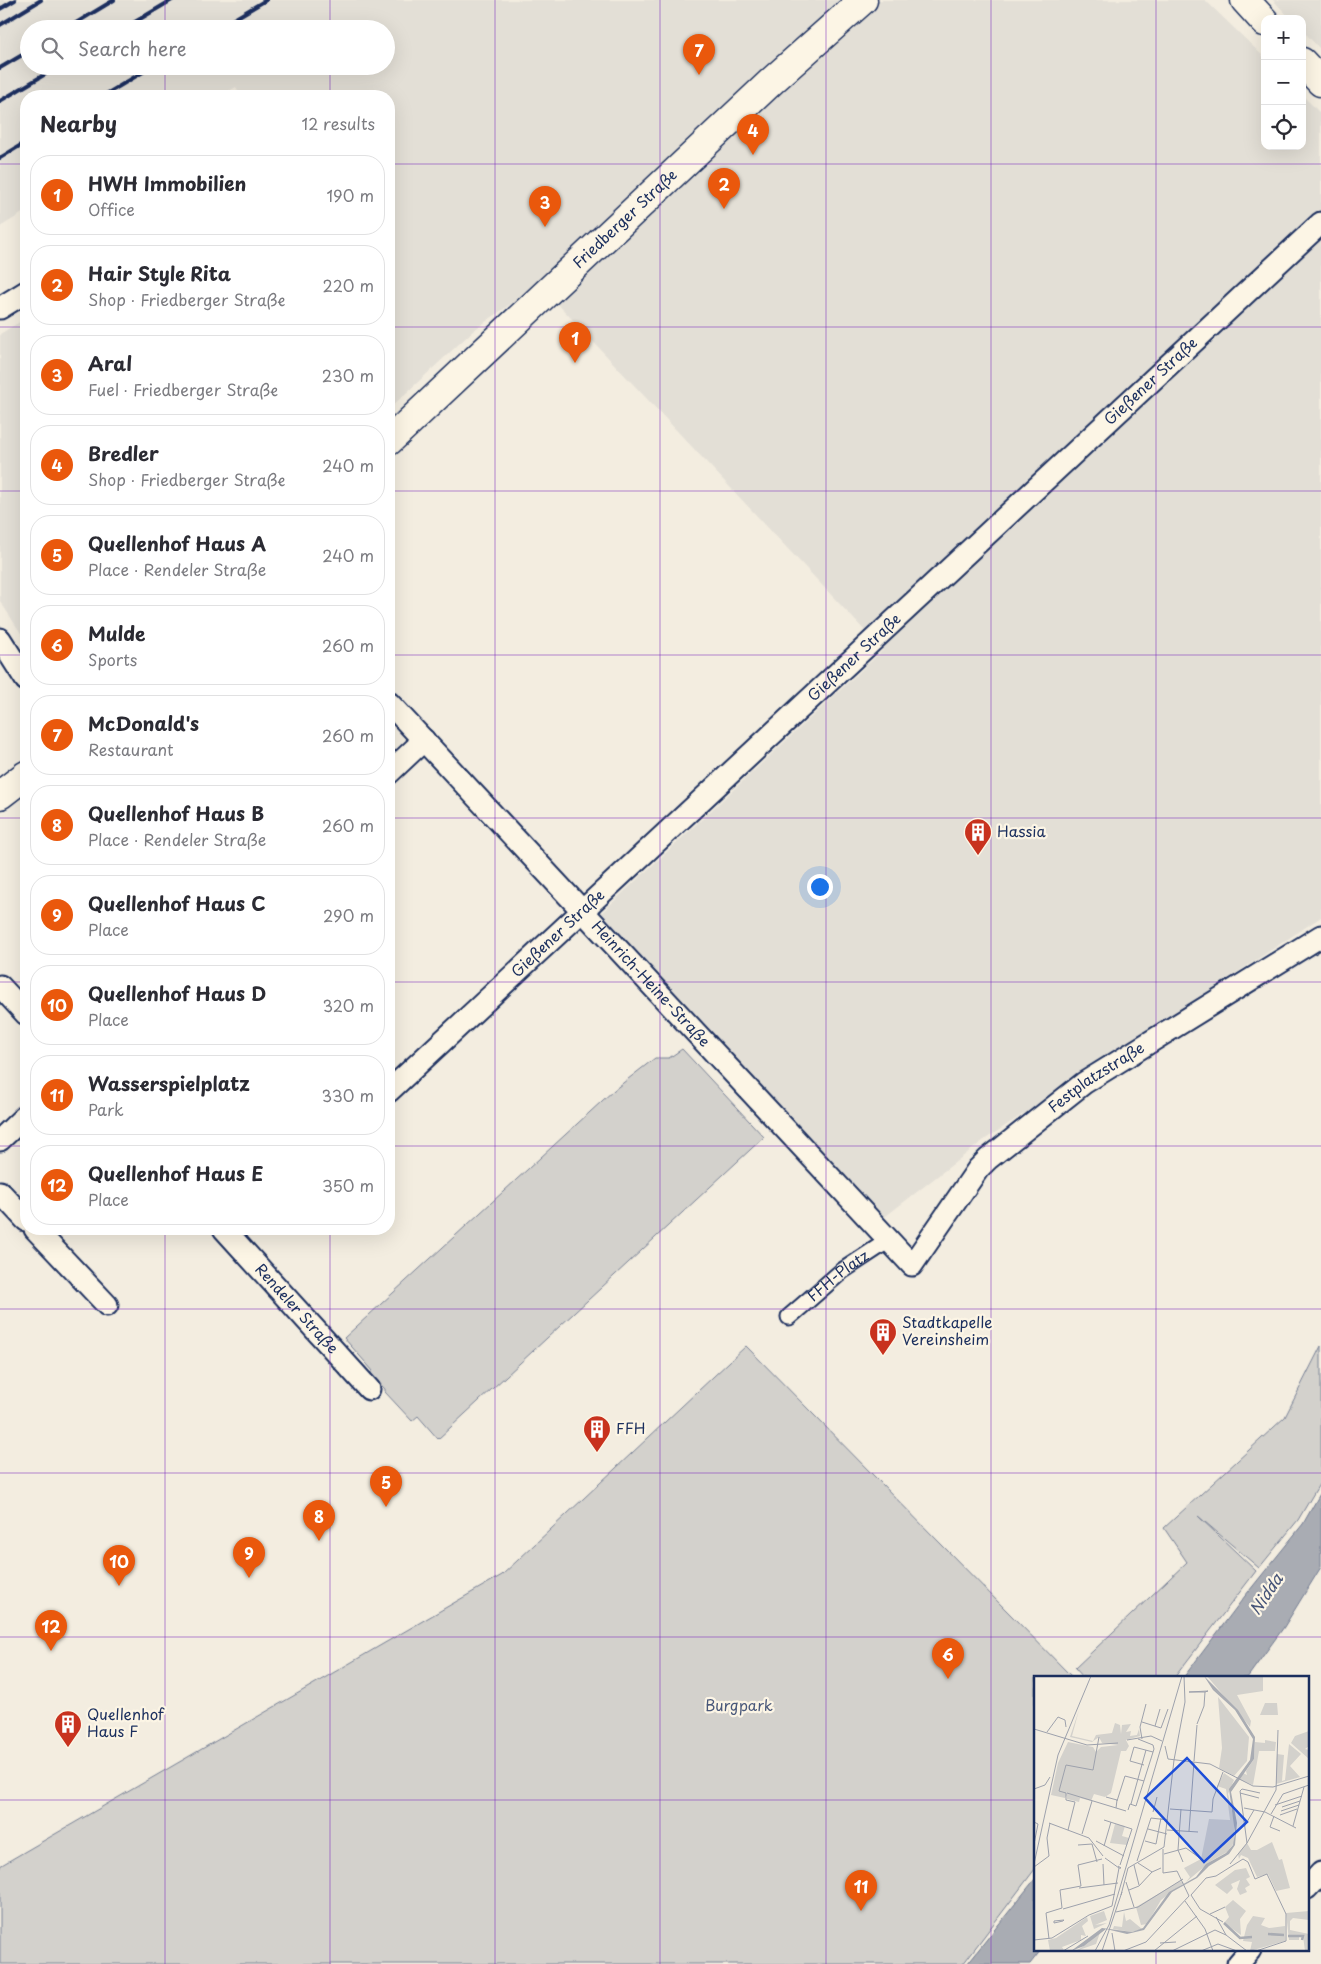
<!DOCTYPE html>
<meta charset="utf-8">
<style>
body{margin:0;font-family:"Playpen Sans",sans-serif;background:#f2f2f3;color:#2b2b33}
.controls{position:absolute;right:15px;top:15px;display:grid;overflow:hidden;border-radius:10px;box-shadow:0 5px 20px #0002}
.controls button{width:45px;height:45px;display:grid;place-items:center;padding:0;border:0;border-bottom:1px solid #e1e1e2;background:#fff;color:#2b2b33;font:25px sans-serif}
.you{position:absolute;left:819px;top:886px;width:18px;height:18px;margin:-12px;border:4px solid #fff;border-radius:50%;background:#1a73e8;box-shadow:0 0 0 8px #1a73e833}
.badge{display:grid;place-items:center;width:32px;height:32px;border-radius:50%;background:#ea580c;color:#fff;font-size:16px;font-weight:700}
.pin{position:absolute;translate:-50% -41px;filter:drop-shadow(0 1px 2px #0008)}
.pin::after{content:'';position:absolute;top:26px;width:18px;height:15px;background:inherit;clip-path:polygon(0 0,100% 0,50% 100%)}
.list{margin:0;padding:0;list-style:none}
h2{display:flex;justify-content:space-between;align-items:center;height:65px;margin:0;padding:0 20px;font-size:21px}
h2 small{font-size:16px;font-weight:400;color:#7c7c81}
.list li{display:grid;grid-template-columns:32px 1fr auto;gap:15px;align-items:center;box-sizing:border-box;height:80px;margin:0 10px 10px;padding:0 10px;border:1px solid #e1e1e2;border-radius:20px}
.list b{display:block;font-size:19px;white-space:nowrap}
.list p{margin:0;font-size:16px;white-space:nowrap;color:#7c7c81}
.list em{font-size:16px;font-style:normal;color:#7c7c81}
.icon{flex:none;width:28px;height:28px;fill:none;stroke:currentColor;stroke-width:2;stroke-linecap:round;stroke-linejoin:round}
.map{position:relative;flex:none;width:1321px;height:1964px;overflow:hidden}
.search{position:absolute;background:#fff;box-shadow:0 5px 20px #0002;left:20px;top:20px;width:375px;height:55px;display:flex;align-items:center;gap:12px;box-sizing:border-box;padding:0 18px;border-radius:28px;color:#7c7c81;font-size:19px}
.panel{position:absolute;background:#fff;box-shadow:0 5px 20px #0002;left:20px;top:90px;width:375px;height:1145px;border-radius:20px}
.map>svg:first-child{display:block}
.built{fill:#e3dfd6;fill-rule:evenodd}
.green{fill:#d3d1cc;stroke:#778095}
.water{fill:#a9acb3;stroke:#707a91}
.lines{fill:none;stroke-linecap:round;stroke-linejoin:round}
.pedestrian-casing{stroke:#1b2f5e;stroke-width:19}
.minor-casing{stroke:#1b2f5e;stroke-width:25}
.secondary-casing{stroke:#1b2f5e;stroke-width:31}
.pedestrian{stroke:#fcf5e5;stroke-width:15}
.minor{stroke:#fcf5e5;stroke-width:21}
.secondary{stroke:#fcf5e5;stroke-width:28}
.rail{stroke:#1b2f5e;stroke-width:4}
.grid{fill:none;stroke:#7b2cbf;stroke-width:1;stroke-opacity:0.55}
.labels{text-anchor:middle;stroke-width:4.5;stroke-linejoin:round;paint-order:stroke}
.street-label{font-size:15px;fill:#1b2f5e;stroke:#fcf5e5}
.poi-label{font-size:15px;fill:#1b2f5e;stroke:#fcf5e5;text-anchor:start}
.park-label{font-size:15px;fill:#49587a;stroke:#fcf5e5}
.water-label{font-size:16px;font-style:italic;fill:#465478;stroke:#fcf5e5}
.inset-river{fill:none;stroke:#a9acb3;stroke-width:2.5}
.inset-road{fill:none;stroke:#9da1ac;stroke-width:1}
.view{fill:#1d4ed8;fill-opacity:0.15;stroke:#1d4ed8;stroke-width:2.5}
.inset-edge{fill:none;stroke:#1b2f5e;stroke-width:2.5}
</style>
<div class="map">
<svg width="1321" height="1964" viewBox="0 0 1321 1964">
<rect width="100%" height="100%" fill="#f3ede0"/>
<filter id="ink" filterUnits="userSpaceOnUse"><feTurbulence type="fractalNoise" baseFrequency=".02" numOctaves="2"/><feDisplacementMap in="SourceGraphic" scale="10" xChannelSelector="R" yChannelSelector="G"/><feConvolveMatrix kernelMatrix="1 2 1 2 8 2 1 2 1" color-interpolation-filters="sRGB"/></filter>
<g filter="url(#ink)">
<path class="built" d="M0 0H1205L1265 58V146H1302V95L1321 114V917L984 1140 882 1219 598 916 883 650 539 284 474 330 389 409V96H241L236 87 220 96H26V211L0 227ZM29 29H386V66H29Z
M1273 0H1321V50L1302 30V19H1291Z
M26 318V641L0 601V334Z"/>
<path class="green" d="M682 1049 764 1137 438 1439 418 1416 412 1421 385 1392V1389L370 1373 373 1371 344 1338 614 1090 655 1058H669Z
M746 1346 1073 1678H1035V1869L963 1964H0V1866L502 1575Z
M1321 1346V1481L1298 1520 1259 1568 1198 1516 1256 1571 1174 1678H1084L1075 1668 1187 1562 1164 1528 1285 1417Z"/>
<path class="water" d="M1321 1492V1567L1284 1627 1247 1678H1183L1245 1596 1303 1524Z
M1035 1879V1950H1041L1030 1964H967Z"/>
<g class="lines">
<g class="pedestrian-casing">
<g id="pedestrian">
<path id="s1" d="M789 1317 842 1271 889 1240"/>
</g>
</g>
<g class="minor-casing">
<g id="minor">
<path d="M0 308 26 292"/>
<path d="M0 639 26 680"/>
<path id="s2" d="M389 703 912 1265 978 1169 988 1159 1084 1083 1321 936"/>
<path d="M389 773 424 740"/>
<path d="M0 986 26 1014"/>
<path id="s3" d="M389 1091 1321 223"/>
<path d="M0 1140 26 1115"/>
<path d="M0 1192 26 1220"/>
<path d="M35 1229 107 1305"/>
<path id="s4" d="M224 1229 369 1389"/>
<path d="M1307 1888 1321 1873"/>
<path d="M1238 1964 1250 1950"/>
</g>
</g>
<g class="secondary-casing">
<g id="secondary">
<path d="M1245 0 1265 22"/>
<path d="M1302 62 1321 82"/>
<path id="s5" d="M389 441 773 80 863 0"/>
<path d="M0 795 26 775"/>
</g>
</g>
<use href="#pedestrian" class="pedestrian"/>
<use href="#minor" class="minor"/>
<use href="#secondary" class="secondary"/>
<path class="rail" d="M0 9 15 0
M0 25 41 0
M66 29 114 0
M123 29 172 0
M217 29 266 0
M0 68 29 51
M103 96 153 66
M0 101 59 66
M0 158 26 142"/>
</g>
</g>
<path class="grid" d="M165 0V29M330 0V29M495 0V1964M660 0V1964M826 0V1964M991 0V1964M1156 0V1678M165 66V96M330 66V96M0 164H26M389 164H1321M0 327H26M389 327H1321M0 491H26M389 491H1321M0 655H26M389 655H1321M0 818H26M389 818H1321M0 982H26M389 982H1321M0 1146H26M389 1146H1321M165 1229V1964M330 1229V1964M0 1309H1321M0 1473H1321M0 1637H1321M0 1800H1035M1307 1800H1321M1156 1950V1964"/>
<defs>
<g id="building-pin" transform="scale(1.4375)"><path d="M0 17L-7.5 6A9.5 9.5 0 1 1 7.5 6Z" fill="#c8321e" stroke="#fcf5e5"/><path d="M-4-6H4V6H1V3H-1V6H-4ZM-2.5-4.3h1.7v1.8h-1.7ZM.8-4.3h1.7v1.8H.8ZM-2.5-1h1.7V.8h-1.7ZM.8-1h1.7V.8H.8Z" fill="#fff"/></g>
</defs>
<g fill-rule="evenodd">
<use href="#building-pin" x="978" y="832"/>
<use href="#building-pin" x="883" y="1332"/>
<use href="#building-pin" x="597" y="1429"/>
<use href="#building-pin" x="68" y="1724"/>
</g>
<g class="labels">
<g class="street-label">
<text dy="5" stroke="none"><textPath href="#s5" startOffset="324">Friedberger Straße</textPath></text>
<text dy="5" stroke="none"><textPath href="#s3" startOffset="1041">Gießener Straße</textPath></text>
<text dy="5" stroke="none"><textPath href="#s3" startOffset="636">Gießener Straße</textPath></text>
<text dy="5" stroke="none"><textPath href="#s3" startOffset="231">Gießener Straße</textPath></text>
<text dy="5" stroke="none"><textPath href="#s2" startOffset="384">Heinrich-Heine-Straße</textPath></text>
<text dy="5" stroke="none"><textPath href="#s2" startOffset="1034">Festplatzstraße</textPath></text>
<text dy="5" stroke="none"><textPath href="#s1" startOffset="64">FFH-Platz</textPath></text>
<text dy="5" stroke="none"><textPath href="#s4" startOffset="108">Rendeler Straße</textPath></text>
</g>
<g class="poi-label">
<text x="997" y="837">Hassia</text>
<text x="902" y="1328">Stadtkapelle<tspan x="902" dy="17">Vereinsheim</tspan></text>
<text x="616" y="1434">FFH</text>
<text x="87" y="1720">Quellenhof<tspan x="87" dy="17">Haus F</tspan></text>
</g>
<g class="park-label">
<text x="739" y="1711">Burgpark</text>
</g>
<g class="water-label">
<text transform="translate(1266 1594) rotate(-56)" y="6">Nidda</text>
</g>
</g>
<g transform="translate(1034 1676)">
<rect width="275" height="275" fill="#f3ede0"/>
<path d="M173 0H229V15L203 19 217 45 216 51ZM184 21 215 61 213 85 200 100 185 92 188 72ZM231 27H243L244 39H226ZM45 34 38 60 59 65 62 59 78 57 81 47 86 49 87 58 88 49 97 48 92 56 97 55 96 60 103 59 105 53 106 60 92 64 95 70 92 75H87L77 117 71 121 60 118 57 125 46 122 45 126 33 123V119L31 122 17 119 24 87 34 66 59 71 62 76 67 71 84 69 68 67 65 61 58 66 36 61ZM275 55V70L271 73 275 74V83L257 67 261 60ZM231 64 242 66 241 75H225L219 109 204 103 209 97 213 99 212 95 220 83 221 66 231 67ZM255 68 267 78 256 90 266 101 242 108 243 78 250 79 248 105 251 104ZM190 97 200 104 194 118 200 144V167L193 176 177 185 152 206 156 201 150 192 167 183 175 143 196 144 192 113 183 110ZM81 148 91 150 88 160 95 162 93 169 76 167ZM238 166 245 184 248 183 256 212 242 215 234 198 223 201 214 182 207 179 205 183 204 178 213 167 217 174H223ZM212 192 216 201 212 203 216 209 211 212 213 216 206 219 203 213 206 204 197 208 199 212 193 218 181 209 201 194ZM146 205 150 207 127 224 113 248 107 249 102 231ZM199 224 212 235 206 243 207 259 190 247 195 241 191 231ZM70 235 73 244 61 249 73 247 60 253 56 240ZM275 235V244L259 242 256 245V254L275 258V275H271L269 260H265V264H255L252 237ZM90 236 92 245 96 243 108 253 98 256 79 253 80 250 88 251ZM219 240 231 242 227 249 235 252 251 250V265L216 275 218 266 209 265 213 249ZM53 241 54 245 48 250 52 260 47 259V264L28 271 30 274 16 275 14 264 22 262ZM67 254 62 268 42 275 54 267Z" fill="#d3d1cc"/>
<path d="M170 0 204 34 221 61 220 83 197 116 203 147 201 169 195 178 175 190 163 202 138 216 110 254 93 258 72 253 50 270 37 275 68 252 98 256 109 252 135 216 162 201 172 188 192 177 199 169 201 157 195 113 216 84 219 63 201 34 179 14Z" fill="#a9acb3"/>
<path class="inset-river" d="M190 247 206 262 218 261M234 258 250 259M254 260H269L268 264"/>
<path class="inset-road" d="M108 46 127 52 134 33M163 48 170 30 171 16 174 15 155 16H171M121 50 126 33M0 53 53 69 84 67M13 56 24 41 31 44 32 51M108 63 106 51 112 28M93 64 117 60 128 65M131 70 134 83 176 88 219 110 239 111 275 100M140 84 151 26 150 0M160 85 163 49M110 89 96 85 100 71 119 76M0 113 11 109 16 101M33 117 92 135M206 117 225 122M72 121 83 124 82 132M83 125 91 100 110 105M97 128 112 74M241 129 268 120M248 131 266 125M210 132 231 136 262 152M136 133 178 136 179 123 189 96M147 133 144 174 149 186M94 134 96 128 102 130 120 73 119 69 104 63M247 135 265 129M119 136 123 121M237 138 249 118 275 109M246 139 263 133M240 140 236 151 246 155M70 144 98 153 86 189M0 146 4 148 0 168M15 147 55 162 69 180M259 150 270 111M210 151 220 134M114 153 133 158M34 154 41 126 32 124V117L25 115 32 89 59 94 65 61M133 154 164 156M155 155 160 86M48 158 58 125M62 165 90 180M111 165 122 168 127 142M213 167 206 115 208 113 226 117M44 169 58 168 63 186M70 170 77 146M130 178 152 172 167 183M71 182 85 192H87L84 190M103 185 117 142 134 144M104 187 118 196 127 192M0 188 24 79 57 0M69 188 70 209M196 188 213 167 242 114 244 54M100 189 105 209M0 191 15 180 13 162 16 147M92 206 100 231M45 212 84 207M95 214 105 210 118 196M87 219 94 192 130 171 140 84M157 219 172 202 182 200 209 183 214 186 221 203 233 198 252 238V265L222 275M157 219 166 233 189 246M151 225 171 253 179 275M29 233 81 218M82 236 104 231 149 203M176 238 191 231M182 241 192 259 213 275M30 244 29 245 20 247V245ZM78 257 81 275M15 263 12 237 28 232 26 214 47 210 44 189 68 183M0 264 18 262 55 239 78 230 85 192M126 267 142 266M29 275 54 260M61 275 75 249 148 0M68 275 88 216M89 275 112 266 155 220 143 195 129 197V173M120 275 163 240M138 275 181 254 192 259M167 275 184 268 203 275"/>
<path class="view" d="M153 82 213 146 170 186 111 122Z"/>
<rect width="275" height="275" class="inset-edge"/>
</g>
</svg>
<div class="controls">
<button>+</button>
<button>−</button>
<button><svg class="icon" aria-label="locate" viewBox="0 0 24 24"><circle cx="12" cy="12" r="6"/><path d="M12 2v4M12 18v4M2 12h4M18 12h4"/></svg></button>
</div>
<div class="you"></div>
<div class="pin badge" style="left:575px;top:363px">1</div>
<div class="pin badge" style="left:724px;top:209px">2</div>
<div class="pin badge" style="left:545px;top:227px">3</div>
<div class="pin badge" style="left:753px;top:155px">4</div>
<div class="pin badge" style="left:386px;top:1507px">5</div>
<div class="pin badge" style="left:948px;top:1679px">6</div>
<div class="pin badge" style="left:699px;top:75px">7</div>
<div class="pin badge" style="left:319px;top:1541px">8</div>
<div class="pin badge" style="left:249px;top:1578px">9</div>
<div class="pin badge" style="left:119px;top:1586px">10</div>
<div class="pin badge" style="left:861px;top:1911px">11</div>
<div class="pin badge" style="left:51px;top:1651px">12</div>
<div class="search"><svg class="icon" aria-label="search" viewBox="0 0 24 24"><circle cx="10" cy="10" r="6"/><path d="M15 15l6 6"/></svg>Search here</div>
<section class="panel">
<h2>Nearby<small>12 results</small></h2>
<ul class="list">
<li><span class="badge">1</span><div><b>HWH Immobilien</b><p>Office</p></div><em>190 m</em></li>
<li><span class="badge">2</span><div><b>Hair Style Rita</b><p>Shop · Friedberger Straße</p></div><em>220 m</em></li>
<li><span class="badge">3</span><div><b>Aral</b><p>Fuel · Friedberger Straße</p></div><em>230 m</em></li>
<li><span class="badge">4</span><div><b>Bredler</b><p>Shop · Friedberger Straße</p></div><em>240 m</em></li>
<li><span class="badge">5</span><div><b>Quellenhof Haus A</b><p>Place · Rendeler Straße</p></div><em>240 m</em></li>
<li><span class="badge">6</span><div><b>Mulde</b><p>Sports</p></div><em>260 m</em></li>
<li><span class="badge">7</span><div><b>McDonald's</b><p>Restaurant</p></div><em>260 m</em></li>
<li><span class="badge">8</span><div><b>Quellenhof Haus B</b><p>Place · Rendeler Straße</p></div><em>260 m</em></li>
<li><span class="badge">9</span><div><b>Quellenhof Haus C</b><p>Place</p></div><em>290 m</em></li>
<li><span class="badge">10</span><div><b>Quellenhof Haus D</b><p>Place</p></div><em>320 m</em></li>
<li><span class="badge">11</span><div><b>Wasserspielplatz</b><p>Park</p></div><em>330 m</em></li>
<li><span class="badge">12</span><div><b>Quellenhof Haus E</b><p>Place</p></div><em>350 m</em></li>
</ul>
</section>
</div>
